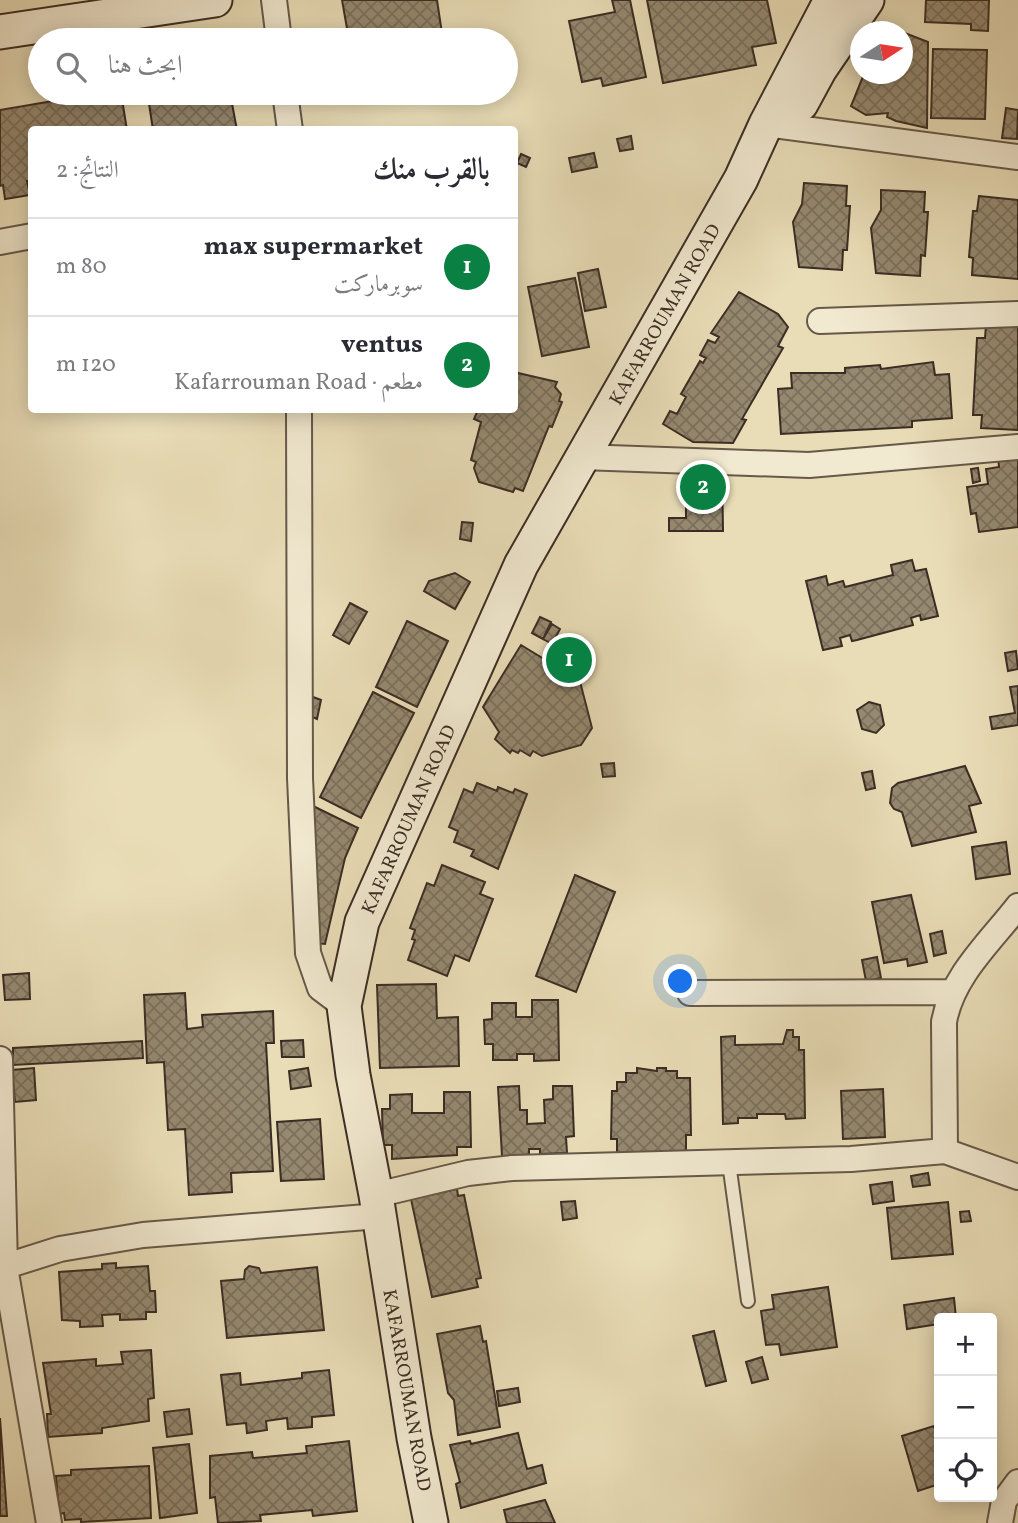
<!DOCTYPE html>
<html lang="ar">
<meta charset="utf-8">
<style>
body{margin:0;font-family:Vollkorn,Amiri,serif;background:#f2f2f3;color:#2b2b33;direction:rtl}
.controls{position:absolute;right:21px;bottom:21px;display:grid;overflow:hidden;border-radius:7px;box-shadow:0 4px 18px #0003}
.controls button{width:63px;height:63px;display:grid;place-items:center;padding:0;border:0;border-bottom:2px solid #e1e1e2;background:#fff;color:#2b2b33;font:35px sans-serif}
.compass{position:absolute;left:850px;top:21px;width:63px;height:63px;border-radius:50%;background:#fff;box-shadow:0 4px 18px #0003;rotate:78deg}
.you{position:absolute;left:681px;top:982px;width:24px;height:24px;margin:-18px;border:5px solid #fff;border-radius:50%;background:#1a73e8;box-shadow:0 0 0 10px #1a73e833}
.badge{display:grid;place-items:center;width:46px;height:46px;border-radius:50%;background:#0b8043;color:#fff;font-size:23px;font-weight:700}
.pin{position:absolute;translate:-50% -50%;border:4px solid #fff;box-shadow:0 2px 7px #0006}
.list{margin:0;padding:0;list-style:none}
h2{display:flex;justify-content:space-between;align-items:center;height:91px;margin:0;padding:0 28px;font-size:30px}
h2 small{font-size:23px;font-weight:400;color:#7c7c81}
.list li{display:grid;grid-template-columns:46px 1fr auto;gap:21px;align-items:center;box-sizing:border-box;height:98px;padding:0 28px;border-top:2px solid #e1e1e2}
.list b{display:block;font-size:26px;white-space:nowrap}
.list p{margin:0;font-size:23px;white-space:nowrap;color:#7c7c81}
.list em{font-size:23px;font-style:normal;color:#7c7c81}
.icon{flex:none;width:38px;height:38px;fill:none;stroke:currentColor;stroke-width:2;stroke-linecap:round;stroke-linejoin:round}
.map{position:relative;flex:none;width:1018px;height:1523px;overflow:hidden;direction:ltr}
.search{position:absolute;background:#fff;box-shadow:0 4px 18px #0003;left:28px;top:28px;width:490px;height:77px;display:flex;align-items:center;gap:18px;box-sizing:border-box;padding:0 24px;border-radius:38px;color:#7c7c81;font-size:26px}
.panel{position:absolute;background:#fff;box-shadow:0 4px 18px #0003;left:28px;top:126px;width:490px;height:287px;border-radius:7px;direction:rtl}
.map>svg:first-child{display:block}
.building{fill:url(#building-cross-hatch);stroke:#3b2d24;stroke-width:2}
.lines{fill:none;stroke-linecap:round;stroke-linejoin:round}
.service-casing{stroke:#665949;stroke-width:16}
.minor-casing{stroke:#665949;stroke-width:28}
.secondary-casing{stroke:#3b2d24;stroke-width:37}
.service{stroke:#f1e9d0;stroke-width:12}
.minor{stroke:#f1e9d0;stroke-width:24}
.secondary{stroke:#f1e9d0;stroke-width:33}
.labels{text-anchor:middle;stroke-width:7;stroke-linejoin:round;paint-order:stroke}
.street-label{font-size:19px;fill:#3b2d24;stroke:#f1e9d0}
</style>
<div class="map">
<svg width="1018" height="1523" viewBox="0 0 1018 1523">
<defs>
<pattern id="building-cross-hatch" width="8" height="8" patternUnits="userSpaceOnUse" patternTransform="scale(1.75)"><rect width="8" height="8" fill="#958970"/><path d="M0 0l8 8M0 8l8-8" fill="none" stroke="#7b705c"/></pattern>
</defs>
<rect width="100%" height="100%" fill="#e9ddb7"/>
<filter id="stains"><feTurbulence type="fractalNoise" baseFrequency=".00286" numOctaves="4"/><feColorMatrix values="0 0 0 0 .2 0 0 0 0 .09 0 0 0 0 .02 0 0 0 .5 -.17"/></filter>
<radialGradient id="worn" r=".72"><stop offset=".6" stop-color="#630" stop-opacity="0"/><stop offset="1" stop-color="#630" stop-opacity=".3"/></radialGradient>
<path class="building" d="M342 0H437L443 40H349Z
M612 0H630L646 77 603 86 601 78 582 82 569 21 615 12Z
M647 0H767L776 43 752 47 756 65 663 83Z
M926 0H989L988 31 971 30V24L925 22Z
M879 22 902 32H875Z
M902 32 928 42 927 128 896 121 887 117 888 113 866 115 851 106 864 74H902Z
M933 49 987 50 985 119 931 118Z
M100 93H121L127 130H32V180L27 181 30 195 5 199 3 185 0 186V110Z
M168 93H230L237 130H153L148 97Z
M1006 108 1018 110 1017 139 1002 138Z
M631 136 633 149 620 151 617 139Z
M594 153 597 167 572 172 569 158Z
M521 154 530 158 526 167 517 163Z
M804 183 847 186 846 206H850L847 250H843L842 270 799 267 793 222 802 204Z
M881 190 925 192 924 212H928L925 256 921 255 920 276 876 273 871 228 881 210Z
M979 196 1018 200V279L972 275 973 258 969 257 973 211H977Z
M598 269 606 307 585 311 578 273Z
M575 278 589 347 542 356 528 287Z
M739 292 778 314 788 327 778 346 783 348 742 419 746 420 733 443 693 442 663 424 670 411 677 414 686 397 681 394 700 361 703 363 706 358 700 355 708 340 715 343 719 337 711 333Z
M986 325 1018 327V430L981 428 982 415H973L977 338H985Z
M933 362 935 375 949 374 952 418 912 421V427L781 434 778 389 792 388 791 373H845V368L880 365 881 369Z
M518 373 557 382 555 387 561 394 559 401 562 402 552 427 549 426 523 491 515 488 513 492 479 482 474 468 476 462 471 460 481 422 474 419 478 410H514V382Z
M1018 454V527L979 532 976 513 971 514 967 487 988 484 986 469 999 467 998 457Z
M686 468H722L723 531H669V518H686Z
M978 468 980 481 973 483 971 469Z
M462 522 473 523 471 541 460 539Z
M912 560 915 571 926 569 938 616 921 620 920 615 911 618 913 625 857 640 852 641 850 635 840 638 842 646 823 650 806 581 826 576 828 585 843 581 845 587 893 575 891 565Z
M455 573 470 582 455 609 424 591 429 581Z
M350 603 367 612 349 644 333 635Z
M540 617 551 622 543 639 532 633Z
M407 621 448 641 417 707 376 687Z
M552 624 560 629 552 644 543 639Z
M521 645 544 659 554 649 576 666 592 728 581 745 542 756 533 751 530 756 520 750 518 753 512 750 510 753 495 739 499 732 483 707Z
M1016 651 1018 669 1008 671 1005 653Z
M1018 686V725L992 729 990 717 1015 713 1010 687Z
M373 692 414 713 361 818 320 797Z
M313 697 321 700 317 719 306 714Z
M869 702 880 705 884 725 876 733 862 729 857 710Z
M614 763 615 776 603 777 601 764Z
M965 766 981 803 969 806 976 832 912 846 902 812 894 809 890 803 892 788 898 783Z
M872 771 875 788 866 790 862 773Z
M477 783 497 791 498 787 513 793 515 789 527 794 498 869 471 856 474 850 454 842 458 831 449 827 464 789 473 793Z
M313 806 358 828 345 858 325 944 316 943Z
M1006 842 1010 874 976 879 972 847Z
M442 865 485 882 480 894 493 899 469 961 455 955 447 976 408 960 415 940 412 939 415 930 410 928 427 883 434 886Z
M575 875 615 892 576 992 536 976Z
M911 895 927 962 908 966 907 959 884 963 872 902Z
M942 931 946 953 934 956 930 934Z
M877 957 881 978 866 981 862 960Z
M29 973 30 999 5 1000 3 975Z
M436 984 437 1018 458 1017 459 1066 380 1068 377 985Z
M185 993 187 1029 203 1027 202 1015 273 1011 274 1043H266L273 1171 231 1173 232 1192 189 1195 185 1129 168 1130 164 1062 147 1063 144 995Z
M532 1000H558L559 1060 534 1061V1054H517V1060H493V1044H485L484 1020 492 1019V1003H516V1017H532Z
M787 1030H793V1037H799V1050H804L805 1118 786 1119 785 1114H757V1118H738V1123L723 1124 721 1037 735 1036V1045L783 1044Z
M303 1040 304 1057H282L281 1041Z
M142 1041 143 1058 13 1065V1048Z
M34 1068 36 1100 15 1102 12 1070Z
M308 1068 311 1086 291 1089 289 1071Z
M637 1068 657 1071V1068H666V1071H677V1078H690L691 1135H686V1154L635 1152V1157H617V1139H611L612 1091H617V1082H626V1073H637Z
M519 1086 520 1110H527V1124L545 1123 544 1100 553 1099V1086H572L574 1136 566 1137 567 1153 540 1154V1149H529V1155L502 1156 498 1087Z
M883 1089 885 1137 843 1139 841 1091Z
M444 1092H470L471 1147H457V1155L392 1159V1145H383L382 1109H390V1095L412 1094V1113H444Z
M320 1119 324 1179 281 1181 277 1122Z
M928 1173 930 1185 913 1187 911 1176Z
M892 1182 894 1201 873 1204 870 1185Z
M457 1189 458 1196 464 1195 481 1278 476 1279 478 1287 432 1297 411 1199Z
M575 1201 577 1218 563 1220 561 1202Z
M948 1202 953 1254 892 1259 887 1208Z
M969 1211 971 1221 961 1222 960 1212Z
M116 1263V1268L148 1266 150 1291H155L156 1312H146V1319L120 1320V1314L102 1315 103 1326 80 1327V1321L62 1320 59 1272 102 1269V1264Z
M249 1266 259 1268 261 1273 317 1267 324 1330 227 1338 221 1281 244 1279 245 1270Z
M828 1287 837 1347 781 1355 779 1344 766 1345 761 1311 774 1309 772 1295Z
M954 1298 956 1318H939V1324L907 1329 904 1305Z
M480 1326 483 1342 486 1341 500 1427 458 1435 454 1400 448 1393 437 1334Z
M714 1331 726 1381 706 1386 693 1336Z
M151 1350 154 1398 148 1399 149 1421 102 1428V1433L48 1437 47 1414H51L43 1363 96 1359V1366L123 1364 121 1352Z
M762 1357 768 1379 752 1383 746 1362Z
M329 1370 334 1415 312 1417V1427L288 1429 287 1418 266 1421 267 1430 247 1433 246 1423 227 1425 221 1375 240 1373 241 1385 302 1378V1373Z
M518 1388 520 1402 499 1406 497 1391Z
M189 1409 192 1434 167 1437 164 1412Z
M0 1418 7 1516H0Z
M934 1426 939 1443V1484L918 1491 902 1436Z
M518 1433 527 1469 542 1465 546 1483 461 1508 456 1484 460 1482 450 1445 470 1441 471 1444Z
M349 1441 357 1511 313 1516 312 1510 260 1515 261 1521 218 1523 215 1497 210 1498V1456L252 1452 253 1458 307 1453 306 1446Z
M189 1444 197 1513 160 1518 153 1448Z
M149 1466 151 1518 81 1522V1519L65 1520 64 1513 59 1514 56 1476 71 1475V1470Z
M545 1500 555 1523H507L504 1510Z"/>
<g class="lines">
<g class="service-casing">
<path id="service" d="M729 1163 748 1301"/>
</g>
<g class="minor-casing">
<path id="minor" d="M274 0 279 40
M285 93 290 130
M766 124 1018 157
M0 242 32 236
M820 321 1018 314
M299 410 300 778 308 953 320 988 344 1006
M581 457 809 465 1018 447
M690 993 951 992
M0 1059 5 1267 49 1523
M945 1151 944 1022C952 976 990 942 1018 906
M376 1195 468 1173 512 1168 851 1159 945 1151 1018 1177
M0 1268 60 1249 143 1235 379 1216
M1000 1523 1004 1501 1018 1482"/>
</g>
<g class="secondary-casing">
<g id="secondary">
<path d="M0 32 215 0"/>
<path d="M801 104 820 69 867 0"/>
<path id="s1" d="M431 1523 414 1438 376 1195 353 1075 344 1006 362 922 521 565 741 179 766 124 831 0"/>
</g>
</g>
<use href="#service" class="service"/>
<use href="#minor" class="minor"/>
<use href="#secondary" class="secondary"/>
</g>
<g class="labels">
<g class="street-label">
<text dy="7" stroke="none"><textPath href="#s1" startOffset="1290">KAFARROUMAN ROAD</textPath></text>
<text dy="7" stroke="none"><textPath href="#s1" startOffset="723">KAFARROUMAN ROAD</textPath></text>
<text transform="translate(408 1390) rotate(80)" y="7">KAFARROUMAN ROAD</text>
</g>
</g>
<rect width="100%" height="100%" filter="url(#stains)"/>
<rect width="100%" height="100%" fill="url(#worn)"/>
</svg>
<div class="controls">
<button>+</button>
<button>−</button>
<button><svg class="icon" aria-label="locate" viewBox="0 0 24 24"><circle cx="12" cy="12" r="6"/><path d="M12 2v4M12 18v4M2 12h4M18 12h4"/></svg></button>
</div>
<svg class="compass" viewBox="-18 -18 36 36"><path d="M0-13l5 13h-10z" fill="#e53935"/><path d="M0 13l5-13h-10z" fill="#7c7c81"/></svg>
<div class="you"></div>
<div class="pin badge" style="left:569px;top:660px">1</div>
<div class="pin badge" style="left:703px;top:487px">2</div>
<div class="search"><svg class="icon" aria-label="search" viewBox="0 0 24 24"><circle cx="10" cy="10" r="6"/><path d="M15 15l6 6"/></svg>ابحث هنا</div>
<section class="panel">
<h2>بالقرب منك<small>النتائج: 2</small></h2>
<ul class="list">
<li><span class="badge">1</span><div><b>max supermarket</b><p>سوبرماركت</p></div><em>80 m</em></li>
<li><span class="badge">2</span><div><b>ventus</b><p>مطعم · Kafarrouman Road</p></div><em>120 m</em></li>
</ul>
</section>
</div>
